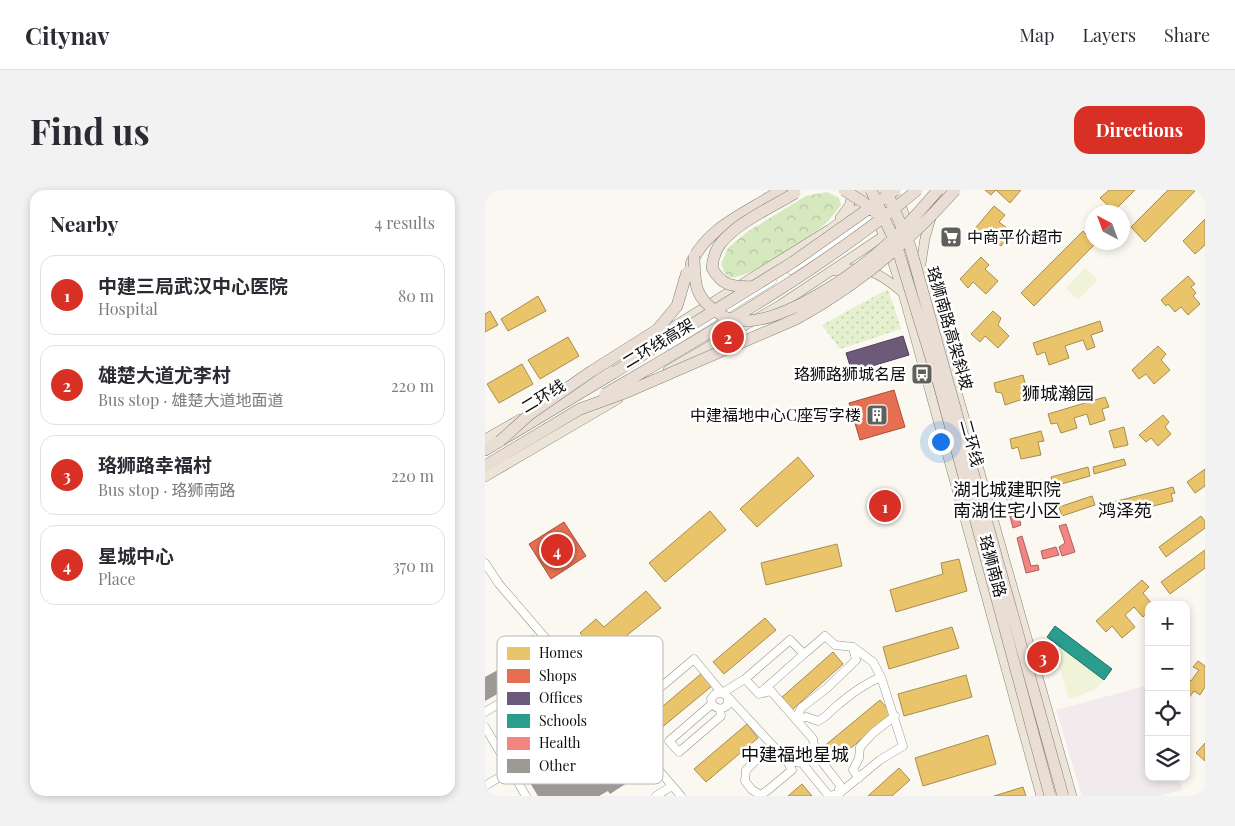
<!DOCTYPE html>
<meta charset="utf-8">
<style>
body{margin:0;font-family:"Playfair Display","Noto Sans SC",serif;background:#f2f2f3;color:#2b2b33}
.controls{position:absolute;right:15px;bottom:15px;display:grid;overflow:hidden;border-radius:10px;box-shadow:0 2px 8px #0003}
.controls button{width:45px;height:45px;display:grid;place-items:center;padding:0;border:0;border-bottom:1px solid #e1e1e2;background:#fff;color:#2b2b33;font:25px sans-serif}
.compass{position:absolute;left:600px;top:15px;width:45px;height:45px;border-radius:50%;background:#fff;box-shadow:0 2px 8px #0003;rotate:319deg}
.you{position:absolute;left:455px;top:251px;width:18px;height:18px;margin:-12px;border:4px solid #fff;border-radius:50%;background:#1a73e8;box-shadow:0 0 0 8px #1a73e833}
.badge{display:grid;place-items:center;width:32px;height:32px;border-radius:50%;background:#d93025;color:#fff;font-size:16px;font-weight:700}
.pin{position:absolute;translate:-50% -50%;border:2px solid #fff;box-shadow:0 1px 5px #0006}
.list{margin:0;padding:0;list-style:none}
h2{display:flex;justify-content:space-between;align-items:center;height:65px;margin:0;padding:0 20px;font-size:21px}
h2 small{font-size:16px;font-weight:400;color:#7c7c81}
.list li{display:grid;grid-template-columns:32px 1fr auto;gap:15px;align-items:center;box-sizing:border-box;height:80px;margin:0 10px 10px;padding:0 10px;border:1px solid #e1e1e2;border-radius:15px}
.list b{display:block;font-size:19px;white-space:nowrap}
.list p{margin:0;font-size:16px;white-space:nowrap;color:#7c7c81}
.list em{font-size:16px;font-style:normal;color:#7c7c81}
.icon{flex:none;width:28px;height:28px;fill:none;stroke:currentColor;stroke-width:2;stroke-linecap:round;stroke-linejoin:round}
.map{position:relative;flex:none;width:720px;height:606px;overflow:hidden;border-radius:15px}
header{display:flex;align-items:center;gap:30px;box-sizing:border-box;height:70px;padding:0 25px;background:#fff;border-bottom:1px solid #e1e1e2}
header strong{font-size:24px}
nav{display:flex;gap:28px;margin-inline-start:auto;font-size:18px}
.intro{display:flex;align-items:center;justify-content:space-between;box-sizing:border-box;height:120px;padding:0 30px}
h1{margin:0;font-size:35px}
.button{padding:12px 22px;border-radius:15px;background:#d93025;color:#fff;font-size:18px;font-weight:700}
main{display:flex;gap:30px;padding:0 30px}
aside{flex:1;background:#fff;border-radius:15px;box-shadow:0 2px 8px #0003}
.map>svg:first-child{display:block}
.industrial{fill:#f1ebed}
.forest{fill:url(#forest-crowns)}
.park{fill:url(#park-dots)}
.pitch{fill:#eff4d9}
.homes{fill:#e9c46a;stroke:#a78d4e}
.shops{fill:#e76f51;stroke:#a5513c}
.offices{fill:#6d597a;stroke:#504259}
.schools{fill:#2a9d8f;stroke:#217268}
.health{fill:#f28482;stroke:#ad605f}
.building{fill:#9d9a96}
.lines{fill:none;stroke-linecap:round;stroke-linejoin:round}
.minor-casing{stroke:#93928f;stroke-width:9}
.major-casing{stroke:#80807c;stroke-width:10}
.highway-casing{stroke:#80807c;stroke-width:12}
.minor{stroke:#fefefd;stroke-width:8}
.major{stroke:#ece5d7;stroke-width:9}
.highway{stroke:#e9ddd4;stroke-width:11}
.highway-bridge-casing{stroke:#80807c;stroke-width:12;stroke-linecap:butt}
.highway-bridge{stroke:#e9ddd4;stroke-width:11}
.labels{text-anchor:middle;stroke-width:5;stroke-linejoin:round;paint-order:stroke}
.poi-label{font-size:16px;fill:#0c0c0c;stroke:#fff;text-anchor:end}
.street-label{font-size:16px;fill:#0c0c0c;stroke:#fff}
.neighbourhood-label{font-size:18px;fill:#0c0c0c;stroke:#fff}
.key{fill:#fff;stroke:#b6b6b6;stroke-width:1}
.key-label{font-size:14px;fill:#0c0c0c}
</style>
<header>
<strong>Citynav</strong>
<nav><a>Map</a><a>Layers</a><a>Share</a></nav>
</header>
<div class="intro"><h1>Find us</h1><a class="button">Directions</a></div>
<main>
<aside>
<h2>Nearby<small>4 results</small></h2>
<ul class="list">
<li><span class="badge">1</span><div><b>中建三局武汉中心医院</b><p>Hospital</p></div><em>80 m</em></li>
<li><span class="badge">2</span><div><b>雄楚大道尤李村</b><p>Bus stop · 雄楚大道地面道</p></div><em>220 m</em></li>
<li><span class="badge">3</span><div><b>珞狮路幸福村</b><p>Bus stop · 珞狮南路</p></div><em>220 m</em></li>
<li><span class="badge">4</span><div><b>星城中心</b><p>Place</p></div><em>370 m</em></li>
</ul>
</aside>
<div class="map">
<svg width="720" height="606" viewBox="0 0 720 606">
<defs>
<pattern id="forest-crowns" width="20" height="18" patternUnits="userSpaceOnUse" patternTransform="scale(1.25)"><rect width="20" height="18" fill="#d6e8bd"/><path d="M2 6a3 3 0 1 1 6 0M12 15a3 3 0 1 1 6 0" fill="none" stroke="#b6c6a1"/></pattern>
<pattern id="park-dots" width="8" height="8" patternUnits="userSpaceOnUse" patternTransform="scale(1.25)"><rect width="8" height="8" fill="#e5f0cf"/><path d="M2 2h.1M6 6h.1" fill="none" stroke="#c3cdb1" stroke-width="1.8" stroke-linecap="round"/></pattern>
</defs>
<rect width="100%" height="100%" fill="#faf8f0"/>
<path class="industrial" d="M664 495V587H694L697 600 673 606H597L571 520Z"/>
<path class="forest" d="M342 2 354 8 356 15C350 22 345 30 338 36 325 47 259 93 244 87 239 84 238 78 236 74L243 58 262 42 321 6Z"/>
<path class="park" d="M403 99 416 139 355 159 337 135Z"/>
<path class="pitch" d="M600 78 613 90 593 110 581 98Z
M566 450 619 490 609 500 584 509Z"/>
<path class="homes" d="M500 0H536L525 13 511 0 506 5Z
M624 0H650L629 21 615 8Z
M683 0H711L660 52 646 37Z
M509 16 520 25 514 32 527 42 516 56 504 46 499 51 488 41Z
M720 29V55L710 64 698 51Z
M598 41 610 54 549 116 536 103Z
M496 67 504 75 500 79 513 91 501 104 488 92 483 98 475 89Z
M703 86 710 94 706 97 711 103 708 106 715 114 703 125 696 117 690 122 683 114 681 116 676 110Z
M53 106 61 121 23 141 16 129Z
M5 121 13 135 0 142V124Z
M508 121 516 128 513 135 524 146 513 158 500 146 495 152 486 144Z
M615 131 618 141 606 145 610 157 602 160 598 150 580 156 584 168 564 175 560 162 552 165 548 153Z
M83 147 94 166 55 189 43 170Z
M673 156 681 164 676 170 685 180 669 194 661 184 654 189 647 180Z
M37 174 48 194 14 213 2 194Z
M538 185 540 193 537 196 541 208 520 215 517 203 511 202 509 193Z
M620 207 624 217 617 219 620 230 605 235 602 224 589 228 592 238 576 243 572 233 566 234 563 224Z
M678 225 684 232 680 237 686 244 673 256 666 248 661 252 654 245Z
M639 237 643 255 629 258 624 241Z
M556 241 559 251 553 252 556 265 536 269 533 257 527 259 525 249Z
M313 267 329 286 272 337 255 319Z
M639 269 641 275 609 284 608 277Z
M603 277 605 286 569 296 566 287Z
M720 279V296L710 303 702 292Z
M556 290 559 300 522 310 519 300Z
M688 297 690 303 686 304 688 311 630 326 629 320 625 321 624 313Z
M607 306 610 315 577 326 574 317Z
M225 321 241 340 180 392 164 373Z
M716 326 720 331V338L681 367 674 357Z
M352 354 357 376 281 395 276 373Z
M720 360V378L685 404 676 392Z
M474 369 482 401 411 422 405 400 458 384 456 373Z
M657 390 664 397 658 403 668 415H664V422L658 427 649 417 640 425 650 437 637 448 627 436 621 442 611 431Z
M161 401 176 418 115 467 95 443 111 429 119 437Z
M280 428 291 440 239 484 228 472Z
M467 437 474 458 404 479 398 457Z
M348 462 358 474 307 520 296 508Z
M713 471 720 476V497L715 505 709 501 703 509 701 508V490L702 489 706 491 714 480 708 477Z
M217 483 227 496 175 539 165 527Z
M481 485 487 507 419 526 413 504Z
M395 510 407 524 349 572 337 558Z
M262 534 273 548 221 592 209 579Z
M503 545 511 574 438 596 430 568Z
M720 553V571L711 563Z
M414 578 425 590 407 606H383Z
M317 594 327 606H303Z
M538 597 541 606H509Z"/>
<path class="shops" d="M409 200 420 237 375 250 364 213Z
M79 332 101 366 66 389 44 354Z"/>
<path class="offices" d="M418 146 424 165 367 182 361 163Z"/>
<path class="schools" d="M570 436 627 479 619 490 562 447Z"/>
<path class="health" d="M531 316 536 335 528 338 523 319Z
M581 334 590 362 577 366 574 357 580 353 574 336Z
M537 346 546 376 553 375 554 380 541 383 532 348Z
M571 357 574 365 558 369 556 361Z"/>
<path class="building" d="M48 445 67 463 69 467 68 473 0 511V487L47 461 39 452Z
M81 503 86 510 88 509 96 523 102 519 109 529 112 527 147 584 148 587 145 591 125 604 123 601 114 606H53L15 543Z"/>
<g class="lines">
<g class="minor-casing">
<path id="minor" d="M409 10 422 0
M306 80 394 22
M184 155 287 91
M0 373 14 394 196 606
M319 464 340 446 350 455 368 457 388 472 396 487C381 493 367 503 354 514 346 520 342 527 333 531L322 527 311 529 316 518 342 498 371 470 368 457
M260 489 305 450 319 464 275 503
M157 513 209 469 237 503 260 489 274 504 286 501 328 549 330 563 317 573 302 571 243 507
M227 514C232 519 236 520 242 516L243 507 237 503 230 504 226 509 227 514 184 551 194 562 236 526 235 519
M0 522 81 474
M0 537 41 606
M287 555 261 580 260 591 267 600 276 605 283 600 307 580 302 571
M317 573 344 606 353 604 355 595 330 563
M374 588 368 580 374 568 375 557 388 543 410 526
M0 596 26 580
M171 606 187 596
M351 606 395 570 418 556 396 487"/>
</g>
<g class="major-casing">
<path id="major" d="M376 0 384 15
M410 0 425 39
M451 16 459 0
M390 27 399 46 418 103 556 606
M355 28 364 16 369 0
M435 72 587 606
M436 74 440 48 446 28
M350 81C380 74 395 83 417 102
M183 180 295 115 403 43
M98 193 345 39 399 0
M0 249 35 229
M0 287 133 209"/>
</g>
<g class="highway-casing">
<path id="highway" d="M206 74C222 36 264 22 296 0
M0 260 130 182
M0 276 95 219"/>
</g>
<use href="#minor" class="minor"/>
<use href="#major" class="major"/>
<use href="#highway" class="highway"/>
<g class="highway-bridge-casing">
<path id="highway-bridge" d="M359 0 378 12 390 22
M386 0 411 54 454 194 565 606
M401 0 425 56 578 606
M209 66C210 92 208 106 232 122 237 126 243 129 250 130 291 139 368 85 398 58 418 41 436 20 453 0
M268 97C247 96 238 97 227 78 228 69 230 60 236 53 253 32 287 17 310 3
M130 182 308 72 410 0
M120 204C226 142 338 79 432 0
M95 219 142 202 311 129C372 96 424 52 470 0
M15 251 45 224 107 181 172 140 192 116 202 82"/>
</g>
<use href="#highway-bridge" class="highway-bridge"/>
</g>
<defs>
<g id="supermarket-square" transform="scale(1.125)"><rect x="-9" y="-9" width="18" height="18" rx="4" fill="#5f5f5c" stroke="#fff"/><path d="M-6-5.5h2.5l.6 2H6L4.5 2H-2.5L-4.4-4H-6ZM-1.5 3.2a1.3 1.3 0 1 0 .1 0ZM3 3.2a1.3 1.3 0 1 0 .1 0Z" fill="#fff"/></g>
<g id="bus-square" transform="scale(1.125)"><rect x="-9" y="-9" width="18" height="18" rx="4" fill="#5f5f5c" stroke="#fff"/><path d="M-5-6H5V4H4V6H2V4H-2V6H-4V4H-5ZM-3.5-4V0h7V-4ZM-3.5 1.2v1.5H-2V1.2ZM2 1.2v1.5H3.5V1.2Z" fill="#fff"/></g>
<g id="building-square" transform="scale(1.125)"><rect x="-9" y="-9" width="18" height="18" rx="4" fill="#5f5f5c" stroke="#fff"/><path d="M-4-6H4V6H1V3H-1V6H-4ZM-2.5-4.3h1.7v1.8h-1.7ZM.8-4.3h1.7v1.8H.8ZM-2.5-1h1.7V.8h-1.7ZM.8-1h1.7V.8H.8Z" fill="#fff"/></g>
</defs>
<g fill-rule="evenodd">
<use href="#supermarket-square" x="466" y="47"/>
<use href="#bus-square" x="437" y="184"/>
<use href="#building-square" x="392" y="225"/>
</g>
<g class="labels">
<g class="poi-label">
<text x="482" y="53" text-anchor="start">中商平价超市</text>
<text x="421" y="190">珞狮路狮城名居</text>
<text x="376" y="231">中建福地中心C座写字楼</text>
</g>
<g class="street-label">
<text transform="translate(465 138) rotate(74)" y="6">珞狮南路高架斜坡</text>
<text transform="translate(173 153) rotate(-31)" y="6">二环线高架</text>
<text transform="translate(58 206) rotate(-31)" y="6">二环线</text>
<text transform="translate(487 253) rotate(75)" y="6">二环线</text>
<text transform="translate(508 376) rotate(75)" y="6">珞狮南路</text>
</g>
<g class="neighbourhood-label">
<text x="573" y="210">狮城瀚园</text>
<text x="522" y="306">湖北城建职院<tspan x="522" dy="21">南湖住宅小区</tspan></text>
<text x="640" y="327">鸿泽苑</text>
<text x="310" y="571">中建福地星城</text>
</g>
</g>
<rect x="12" y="446" width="166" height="148" rx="8" class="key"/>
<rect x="22" y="457" width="23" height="13" fill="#e9c46a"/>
<rect x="22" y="479" width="23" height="14" fill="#e76f51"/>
<rect x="22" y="502" width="23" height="13" fill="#6d597a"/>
<rect x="22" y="524" width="23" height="14" fill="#2a9d8f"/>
<rect x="22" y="547" width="23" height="13" fill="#f28482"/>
<rect x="22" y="569" width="23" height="14" fill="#9d9a96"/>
<g class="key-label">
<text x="54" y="468">Homes</text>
<text x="54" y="491">Shops</text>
<text x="54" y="513">Offices</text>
<text x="54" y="536">Schools</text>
<text x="54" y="558">Health</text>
<text x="54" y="581">Other</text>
</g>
</svg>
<div class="controls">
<button>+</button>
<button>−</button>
<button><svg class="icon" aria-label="locate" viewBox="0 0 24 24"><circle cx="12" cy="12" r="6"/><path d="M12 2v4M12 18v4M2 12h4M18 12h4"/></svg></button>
<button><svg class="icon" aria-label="layers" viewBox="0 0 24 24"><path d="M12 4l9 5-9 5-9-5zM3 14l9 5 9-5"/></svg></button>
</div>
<svg class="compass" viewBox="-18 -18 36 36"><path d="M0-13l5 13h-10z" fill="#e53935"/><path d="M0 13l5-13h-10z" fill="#7c7c81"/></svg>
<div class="you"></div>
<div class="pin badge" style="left:400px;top:316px">1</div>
<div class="pin badge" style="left:243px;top:147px">2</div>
<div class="pin badge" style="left:558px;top:467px">3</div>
<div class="pin badge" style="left:72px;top:360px">4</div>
</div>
</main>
